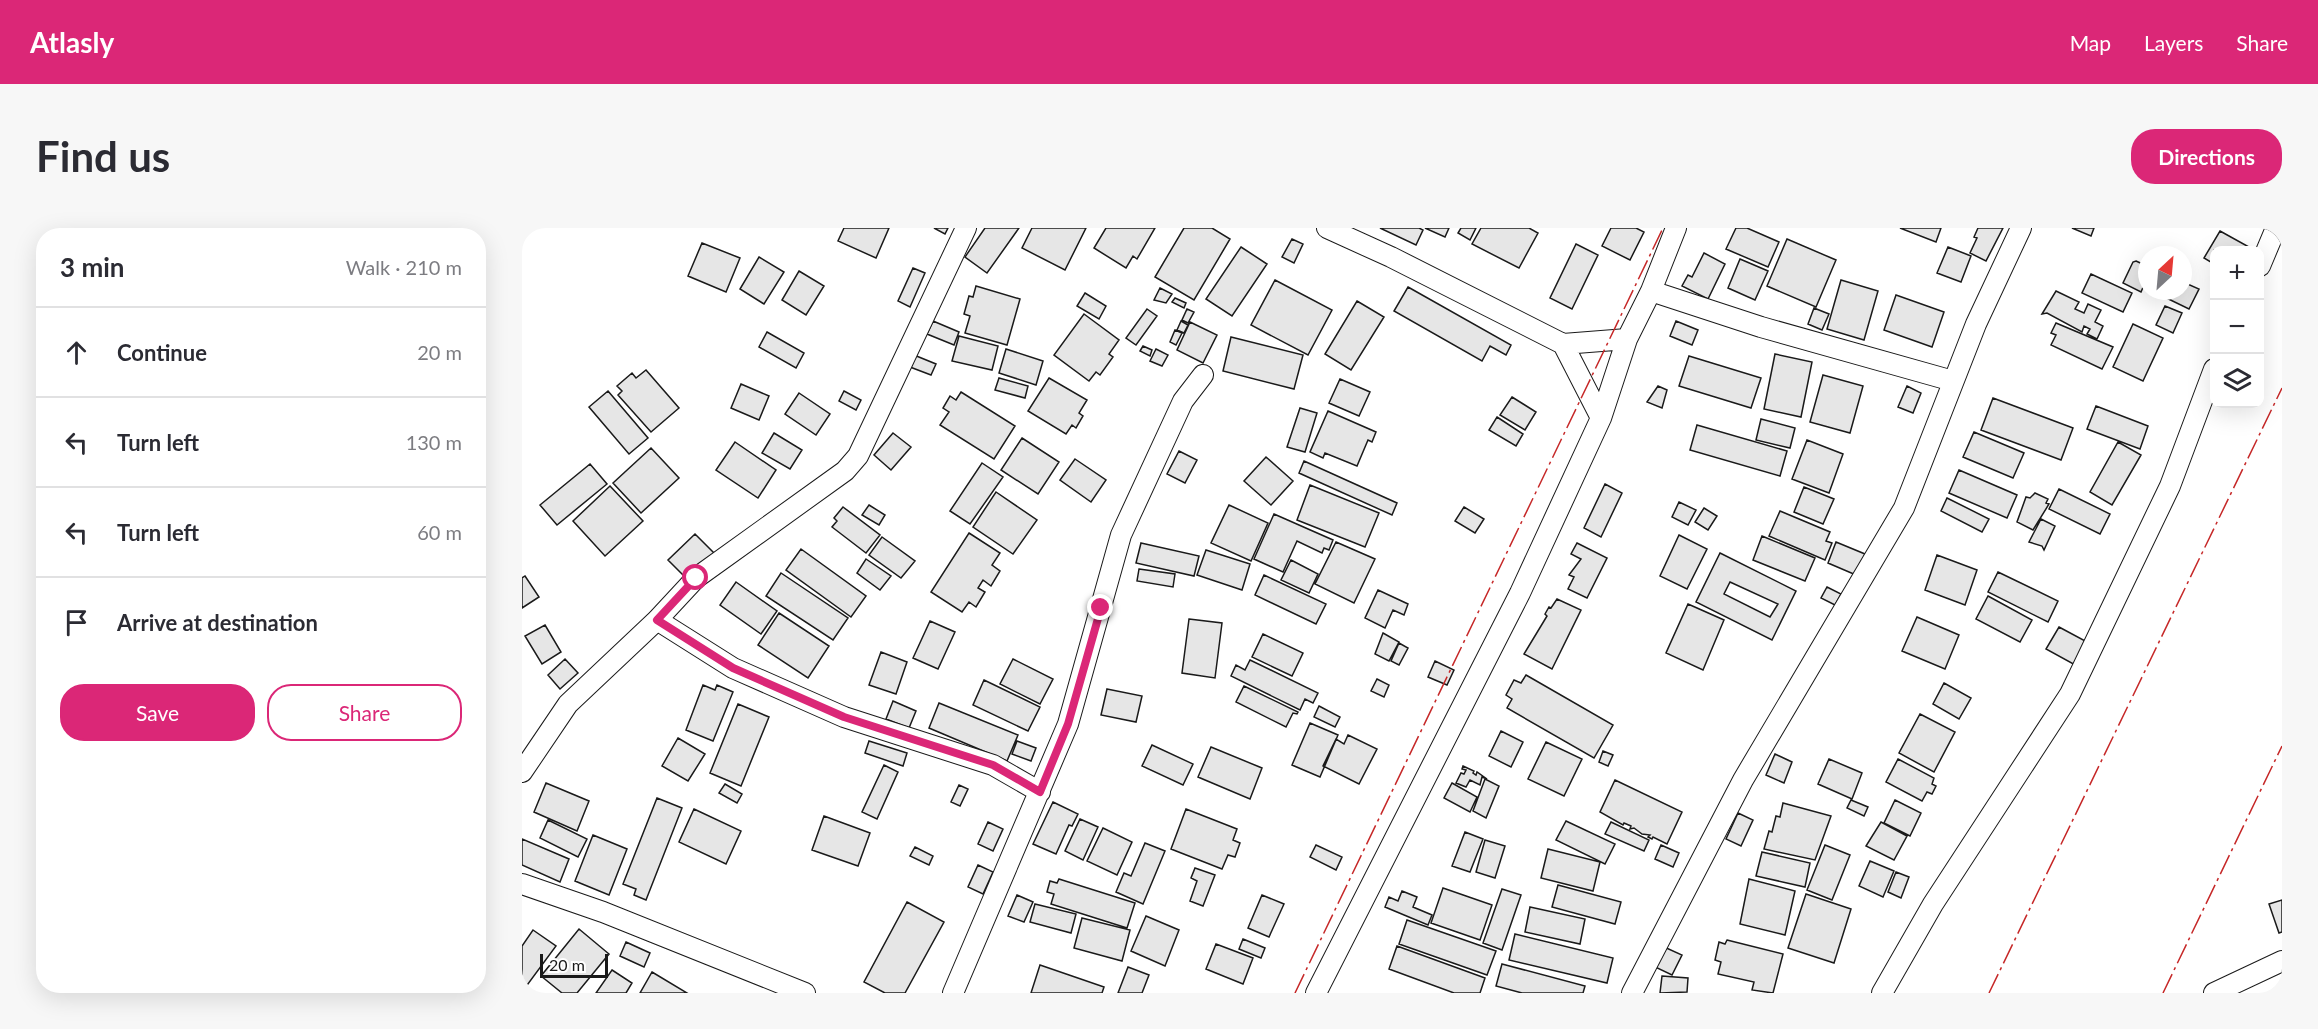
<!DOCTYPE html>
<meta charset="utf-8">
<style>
body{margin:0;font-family:Lato,sans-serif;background:#f7f7f7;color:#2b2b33}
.controls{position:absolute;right:18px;top:18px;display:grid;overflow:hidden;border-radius:12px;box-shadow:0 6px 24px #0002}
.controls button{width:54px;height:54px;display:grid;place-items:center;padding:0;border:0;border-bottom:2px solid #e1e1e2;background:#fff;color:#2b2b33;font:30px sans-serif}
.compass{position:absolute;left:1616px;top:18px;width:54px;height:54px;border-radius:50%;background:#fff;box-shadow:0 6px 24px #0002;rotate:26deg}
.scale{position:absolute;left:18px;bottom:15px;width:68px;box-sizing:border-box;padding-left:6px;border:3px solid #1a1a1a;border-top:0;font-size:16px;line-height:21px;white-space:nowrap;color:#1a1a1a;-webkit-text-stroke:4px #fff;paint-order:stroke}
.stop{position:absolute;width:18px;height:18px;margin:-14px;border:4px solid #db2777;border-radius:50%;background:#fff}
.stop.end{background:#db2777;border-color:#fff;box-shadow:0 2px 6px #0008}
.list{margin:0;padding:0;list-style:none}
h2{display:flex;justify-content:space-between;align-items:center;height:78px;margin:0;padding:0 24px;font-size:26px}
h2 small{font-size:20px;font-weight:400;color:#7c7c81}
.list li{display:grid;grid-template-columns:39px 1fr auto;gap:18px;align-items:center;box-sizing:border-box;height:90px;padding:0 24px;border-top:2px solid #e1e1e2}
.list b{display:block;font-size:22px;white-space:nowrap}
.list em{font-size:20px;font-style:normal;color:#7c7c81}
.actions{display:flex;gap:12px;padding:18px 24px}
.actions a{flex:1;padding:14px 0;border:2px solid #db2777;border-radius:24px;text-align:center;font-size:21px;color:#db2777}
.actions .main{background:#db2777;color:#fff}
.icon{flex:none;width:33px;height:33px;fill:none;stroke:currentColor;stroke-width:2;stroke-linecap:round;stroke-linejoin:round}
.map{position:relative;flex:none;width:1760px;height:765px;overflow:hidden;border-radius:24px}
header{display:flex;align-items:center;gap:36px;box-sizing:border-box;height:84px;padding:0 30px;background:#db2777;color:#fff}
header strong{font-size:28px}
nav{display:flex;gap:33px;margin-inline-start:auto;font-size:21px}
.intro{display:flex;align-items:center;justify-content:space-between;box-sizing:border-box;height:144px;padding:0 36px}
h1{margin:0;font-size:42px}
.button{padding:15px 27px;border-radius:24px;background:#db2777;color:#fff;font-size:21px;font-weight:700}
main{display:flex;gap:36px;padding:0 36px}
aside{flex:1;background:#fff;border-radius:24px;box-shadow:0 6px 24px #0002}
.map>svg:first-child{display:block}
.building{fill:#e6e6e6;stroke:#1a1a1a;stroke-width:1.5;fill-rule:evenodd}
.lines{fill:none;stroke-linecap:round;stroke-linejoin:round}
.minor-casing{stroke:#1a1a1a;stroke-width:22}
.minor{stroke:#fff;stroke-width:20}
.power{stroke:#c62828;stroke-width:1.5;stroke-dasharray:21 4.5 3 4.5;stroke-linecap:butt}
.route{stroke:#db2777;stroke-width:8}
</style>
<header>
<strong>Atlasly</strong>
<nav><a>Map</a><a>Layers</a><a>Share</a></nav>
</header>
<div class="intro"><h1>Find us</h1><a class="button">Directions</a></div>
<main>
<aside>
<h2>3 min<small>Walk · 210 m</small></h2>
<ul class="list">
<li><svg class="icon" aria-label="ahead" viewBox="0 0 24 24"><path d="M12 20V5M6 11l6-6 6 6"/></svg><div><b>Continue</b></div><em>20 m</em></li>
<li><svg class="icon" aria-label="left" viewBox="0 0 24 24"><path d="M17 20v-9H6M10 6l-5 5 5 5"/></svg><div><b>Turn left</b></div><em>130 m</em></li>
<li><svg class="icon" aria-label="left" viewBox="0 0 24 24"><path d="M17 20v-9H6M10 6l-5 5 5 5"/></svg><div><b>Turn left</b></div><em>60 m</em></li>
<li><svg class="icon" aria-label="arrive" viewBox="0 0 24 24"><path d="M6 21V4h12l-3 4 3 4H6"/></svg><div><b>Arrive at destination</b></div></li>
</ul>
<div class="actions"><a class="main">Save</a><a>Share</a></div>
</aside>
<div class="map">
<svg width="1760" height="765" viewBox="0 0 1760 765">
<rect width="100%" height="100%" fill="#fff"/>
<path class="building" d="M322 0H367L354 30 316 13Z
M412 0H426L423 6Z
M463 0H497L465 45 443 29Z
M510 0H564L543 42 500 20Z
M584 0H633L615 31 611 28 604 40 572 20Z
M662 0H690L708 11 672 72 633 49Z
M858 0H897L901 2 894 17Z
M903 0H927L923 9Z
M939 0H954L948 12 936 5Z
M959 0H1007L1016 5 997 40 950 16Z
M1089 0H1114L1122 4 1108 32 1080 18Z
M1214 0H1225L1257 14 1246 39 1204 21Z
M1378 0H1419L1414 14Z
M1456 0H1481L1464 33 1448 25 1455 10 1452 9Z
M1550 0H1572L1569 8Z
M1698 3 1727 19 1725 22H1692V36L1682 30Z
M770 11 781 16 772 35 760 29Z
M1265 11 1314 32 1294 79 1245 58Z
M180 15 218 30 204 64 166 48Z
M1054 16 1076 27 1050 81 1028 70Z
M719 19 745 36 710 88 684 71Z
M1426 19 1449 28 1439 54 1415 45Z
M1182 25 1203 36 1186 71 1160 58 1166 47 1170 49Z
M237 29 262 44 242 76 218 61Z
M1218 31 1246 43 1233 72 1206 60Z
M1614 33 1625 38V50L1619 64 1601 55 1611 34Z
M391 40 403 45 388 79 376 73Z
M277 43 302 58 284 87 260 72Z
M1569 46 1610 65 1601 84 1560 65Z
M753 52 810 82 786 127 729 97Z
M1319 52 1356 63 1342 112 1305 101Z
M1661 54 1677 61 1667 81 1630 63H1661Z
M454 58 498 71 485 117 443 105 448 88 442 86 447 68 451 69Z
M886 59 989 117 984 127 968 118 960 133 872 83Z
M638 60 650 66 644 75 632 72Z
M1534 63 1557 74 1553 81 1562 85 1566 76 1579 82 1573 94 1581 98 1575 111 1565 106 1568 101 1562 98 1560 104 1525 85 1520 86Z
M563 65 584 78 577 91 555 78Z
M1374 67 1422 84 1410 119 1362 102Z
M653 70 664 75 662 80 650 74Z
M835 73 862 89 829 142 803 126Z
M1643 78 1660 85 1651 105 1634 97Z
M1292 80 1307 86 1300 102 1286 96Z
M625 81 635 88 614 117 604 110Z
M665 81 672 84 666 95 660 92Z
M562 86 597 112 587 126 591 129 578 147 574 144 567 153 532 127Z
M411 93 437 104 432 117 405 106Z
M659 93 666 97 662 105 655 102Z
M1154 93 1176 102 1170 117 1148 108Z
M668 94 695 107 681 135 655 122Z
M1534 95 1591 119 1580 141 1529 117 1534 107 1529 105Z
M1611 96 1641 110 1621 153 1591 139Z
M653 102 660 105 654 117 648 114Z
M245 104 282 125 274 140 237 119Z
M437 108 476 118 470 142 430 133Z
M709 109 781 127 772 161 701 143Z
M621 118 630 122 628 128 618 123Z
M484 121 521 133 514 157 477 145Z
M634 121 646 127 640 138 628 133Z
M1253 126 1290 134 1279 189 1242 181Z
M392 127 414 136 409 147 388 139Z
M1167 128 1239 150 1229 180 1157 158Z
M124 142 157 180 129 204 96 167 100 163 95 158 110 145 114 150Z
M1301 147 1341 158 1328 205 1288 194Z
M477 150 506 158 503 170 473 162Z
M527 150 565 172 557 185 561 188 554 200 550 197 544 206 506 183Z
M818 151 848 164 837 188 807 175Z
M219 156 247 168 237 192 209 180Z
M1136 158 1145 162 1140 180 1125 174Z
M1385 158 1399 165 1391 185 1376 179Z
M86 163 126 210 107 226 67 179Z
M322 163 339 172 334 182 317 173Z
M439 164 493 198 472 231 418 197 427 184 421 180 428 168 434 172Z
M277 165 308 186 294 207 263 186Z
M990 169 1014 184 1003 202 978 187Z
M1471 170 1551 200 1539 232 1459 202Z
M1574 178 1626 198 1618 221 1565 201Z
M778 180 795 185 783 224 765 219Z
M806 183 854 204 850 214 846 212 835 238 803 225 801 230 788 224Z
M975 189 1001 206 994 218 967 202Z
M1239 191 1273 200 1268 220 1234 212Z
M1175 197 1265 223 1258 248 1168 222Z
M1452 204 1502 225 1491 250 1441 229Z
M252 205 280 222 268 241 240 225Z
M371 205 389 219 369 242 352 227Z
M500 210 537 234 516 266 479 242Z
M1285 212 1321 226 1307 265 1270 251Z
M213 214 254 242 236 270 194 242Z
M1596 214 1619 227 1590 277 1568 264Z
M129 220 157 250 119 285 91 255Z
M657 223 675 232 663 255 645 246Z
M744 229 771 253 749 277 722 253Z
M553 231 584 252 569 274 538 252Z
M782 233 875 275 870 287 777 245Z
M460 235 481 249 448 296 428 283Z
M68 236 85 256 35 297 18 277Z
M1437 242 1495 267 1485 290 1427 265Z
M1083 256 1100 265 1079 309 1062 300Z
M788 257 857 285 843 319 775 292Z
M88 258 121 293 83 328 51 293Z
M1282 259 1312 271 1301 296 1272 284Z
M1537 261 1588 286 1578 306 1527 281Z
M474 264 515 292 491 326 451 299Z
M1513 265 1526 271 1524 275 1527 276 1511 302 1495 294 1504 269 1508 270Z
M1425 270 1467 291 1460 304 1419 283Z
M1157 274 1174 282 1166 297 1150 289Z
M347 277 363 287 357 297 340 287Z
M707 277 746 295 729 333 689 315Z
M321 279 358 307 344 325 310 299 315 293 312 290Z
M942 279 962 291 953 305 933 293Z
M1182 280 1195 288 1186 302 1173 294Z
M1258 283 1308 304 1304 313 1310 315 1303 332 1247 308Z
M752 286 811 312 807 322 802 320 800 325 775 313 761 344 732 331Z
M1519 291 1533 298 1522 322 1520 318 1507 314Z
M447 305 478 325 470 337 478 343 469 358 461 352 456 360 463 364 454 379 447 374 440 384 409 364Z
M173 306 192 325 165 351 146 332Z
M1157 307 1185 321 1165 361 1138 348Z
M1240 308 1293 330 1283 353 1231 332Z
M360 309 393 333 379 350 347 327Z
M814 314 853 331 832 375 793 356Z
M1314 314 1343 326 1334 347 1306 335Z
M619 315 677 328 672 348 614 335Z
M1055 315 1085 330 1065 370 1046 361 1052 349 1047 347 1059 331 1049 326Z
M279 321 344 368 329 389 264 342Z
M684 322 728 336 720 362 675 347Z
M1198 325 1274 363 1250 412 1174 374ZM1208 354 1256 376 1248 389 1202 366Z
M1415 327 1455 342 1443 377 1403 362Z
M344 331 369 348 358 362 335 345Z
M769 332 796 346 787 365 759 352Z
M617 341 653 346 651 359 615 353Z
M1476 344 1536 373 1526 394 1466 364Z
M259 345 326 390 311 412 244 368Z
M742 347 804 376 794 396 733 367Z
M3 348 17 369 0 380V350Z
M214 354 255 383 239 406 198 377Z
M1305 359 1319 366 1313 377 1299 370Z
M856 362 886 376 882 387 871 382 863 400 843 390Z
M1466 368 1510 392 1498 414 1454 391Z
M1035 371 1059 382 1030 441 1002 426 1025 388 1023 386 1027 379 1029 380Z
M1166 376 1202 392 1181 442 1144 425Z
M257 385 307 418 286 450 236 417Z
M1395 389 1437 407 1423 441 1380 423Z
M667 391 700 395 693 450 660 445Z
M408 393 433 404 416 441 391 430Z
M23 397 39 424 20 436 3 408Z
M1537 399 1567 415 1555 438 1524 421Z
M861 405 877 414 867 433 853 426Z
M741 406 781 425 770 448 730 429Z
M877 415 886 420 877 437 869 433Z
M359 424 385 434 374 466 347 457Z
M43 431 56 445 38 461 26 447Z
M491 431 531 451 518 476 478 456Z
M728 432 796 465 791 475 783 471 778 482 709 448 714 437 723 442Z
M913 433 932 442 925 457 906 449Z
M1004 447 1091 497 1072 530 985 480 990 471 984 467 992 452 999 455Z
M855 451 867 457 862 469 849 463Z
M462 452 518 479 506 503 451 477Z
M1422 455 1449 470 1437 491 1411 476Z
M181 457 193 462 195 457 211 464 191 513 164 502Z
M722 458 776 484 775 486 771 485 764 499 714 474Z
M585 461 620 468 614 494 579 487Z
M371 473 394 483 387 500 364 491Z
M417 475 496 507 485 533 407 500Z
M216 476 247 489 219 558 188 545Z
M797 478 818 489 813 499 792 489Z
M1398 486 1433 504 1412 544 1377 525Z
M788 495 816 507 798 549 770 537Z
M979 503 1001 514 989 539 967 528Z
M826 507 855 521 837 556 801 538 814 511 822 516Z
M156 510 183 526 166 553 140 538Z
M347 513 385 525 381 538 343 525Z
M495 513 514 520 509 533 490 526Z
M1024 514 1060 531 1042 568 1006 551Z
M630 517 671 536 661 557 620 538Z
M689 519 740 540 728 571 676 549Z
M1081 523 1091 527 1086 538 1077 534Z
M1253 526 1270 534 1262 555 1244 547Z
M1307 531 1340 545 1330 571 1296 556Z
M1376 531 1412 550 1410 556 1414 558 1410 566 1405 564 1400 573 1364 554Z
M362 537 376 544 355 591 340 584Z
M941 538 952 543 951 545 954 547 955 544 965 551 960 549 958 557 948 552 944 559 934 555 939 545 942 546 944 542 940 541Z
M963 551 977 558 964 590 951 583Z
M1093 552 1160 584 1145 616 1131 609 1130 611 1126 609 1128 607 1120 606 1112 600 1108 601 1109 598 1102 595 1101 597 1078 584Z
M24 555 67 573 55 603 12 584Z
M930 555 955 569 948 584 922 570Z
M203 556 220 566 215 575 197 565Z
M437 557 446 561 438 578 429 574Z
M135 570 160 580 124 672 112 667 114 661 101 656Z
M1329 572 1346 579 1342 588 1325 580Z
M1373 572 1399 585 1388 608 1362 595Z
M531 574 556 586 550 598 547 597 534 626 511 616Z
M1261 575 1309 588 1293 632 1242 621 1247 603 1250 604 1254 588 1258 589Z
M172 581 219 603 204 636 157 614Z
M664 581 715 601 711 612 718 615 713 629 706 627 700 641 649 621Z
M1216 585 1231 592 1219 618 1204 611Z
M302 588 348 605 336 638 290 622Z
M558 591 576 599 561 632 543 623Z
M26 592 65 611 56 629 18 610Z
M1044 593 1093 616 1083 636 1034 612Z
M466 594 481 601 471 623 456 616Z
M1089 594 1127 612 1122 623 1083 606Z
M1359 594 1385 608 1372 632 1344 618Z
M581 600 610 614 595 647 565 633Z
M943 604 961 611 948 644 930 638Z
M71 607 105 621 87 667 53 653Z
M0 611 47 631 38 654 0 637Z
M963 612 983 618 973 650 954 644Z
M623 615 643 623 621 676 594 664 602 645 609 648Z
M794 617 820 629 814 642 788 629Z
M1139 617 1157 625 1151 639 1133 631Z
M1303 617 1328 627 1310 672 1285 662Z
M393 619 411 628 407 637 388 628Z
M1026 621 1078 634 1071 663 1019 650Z
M1240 624 1288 635 1283 659 1234 648Z
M1348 633 1372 643 1361 669 1337 658Z
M456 637 471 644 461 666 446 659Z
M673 640 693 647 681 678 668 673 675 653 669 650Z
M1374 644 1387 649 1379 670 1366 664Z
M537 651 613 675 605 700 529 676 532 666 525 664 528 653 535 655Z
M1227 651 1273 663 1263 707 1218 696Z
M1036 657 1099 674 1093 696 1030 679Z
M921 660 970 677 958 712 909 695Z
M980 661 999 667 980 722 961 715Z
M880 663 895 669 891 679 910 687 906 697 863 679 867 669 876 673Z
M1284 666 1329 681 1312 735 1266 720Z
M495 667 511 674 502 694 486 688Z
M740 667 762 676 747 709 726 700Z
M1760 672V704L1757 705 1747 676Z
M385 674 422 694 383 765H363L342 754Z
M513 676 554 686 549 705 508 694Z
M1008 679 1063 691 1058 716 1003 704Z
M624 688 657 702 643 738 609 723Z
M560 690 608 702 600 733 552 720Z
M885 692 974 723 965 747 877 716Z
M57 701 87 726 55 765H40L19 748Z
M11 702 34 718 0 764V718Z
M993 706 1091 730 1085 755 987 732Z
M721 711 743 720 739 730 717 721Z
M1205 712 1261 726 1251 765 1230 762 1232 754 1196 746 1199 734 1193 732 1197 714 1203 716Z
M104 714 128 725 122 739 98 728Z
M694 716 731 730 721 756 684 741Z
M875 718 963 750 958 765H932L867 741Z
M1140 718 1160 727 1150 747 1131 738Z
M980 736 1063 758 1061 765H1000L974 758Z
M518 737 582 759 580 765H509Z
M606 739 627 747 620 765H596Z
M90 742 110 755 104 765H74Z
M130 744 165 765H118Z
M1140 748 1166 750 1165 764 1138 765Z"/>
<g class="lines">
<g class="minor-casing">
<path id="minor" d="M805 0 869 29 1041 116 1105 111
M1738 38 1754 0
M1129 63 1239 99 1431 153
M1041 116 1079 190
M135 392 211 440 322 489 471 537 518 564
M0 544 46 476 135 392 174 350 323 243 336 228 444 0
M0 656 81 684 283 765
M431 765 546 496 599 307 661 173 681 147
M794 765 998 365 1079 190 1105 111 1129 63 1154 0
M1110 765 1221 552 1382 280 1454 96 1499 0
M1360 765 1411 676 1548 466 1648 258 1692 141
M1692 765 1760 733"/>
</g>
<use href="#minor" class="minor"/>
<path class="power" d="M773 765 1141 0
M1467 765 1760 160
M1641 765 1760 518"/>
</g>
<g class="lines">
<path class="route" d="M174 350 135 392 211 440 322 489 471 537 518 564 546 496 579 380"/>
</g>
</svg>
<div class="controls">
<button>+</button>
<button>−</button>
<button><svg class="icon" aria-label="layers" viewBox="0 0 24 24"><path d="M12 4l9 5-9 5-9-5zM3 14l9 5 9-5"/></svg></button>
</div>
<svg class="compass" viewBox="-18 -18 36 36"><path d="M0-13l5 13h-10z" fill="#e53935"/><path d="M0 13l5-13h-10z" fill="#7c7c81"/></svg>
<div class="scale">20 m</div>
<div class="stop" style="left:174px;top:350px"></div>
<div class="stop end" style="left:579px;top:380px"></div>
</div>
</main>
